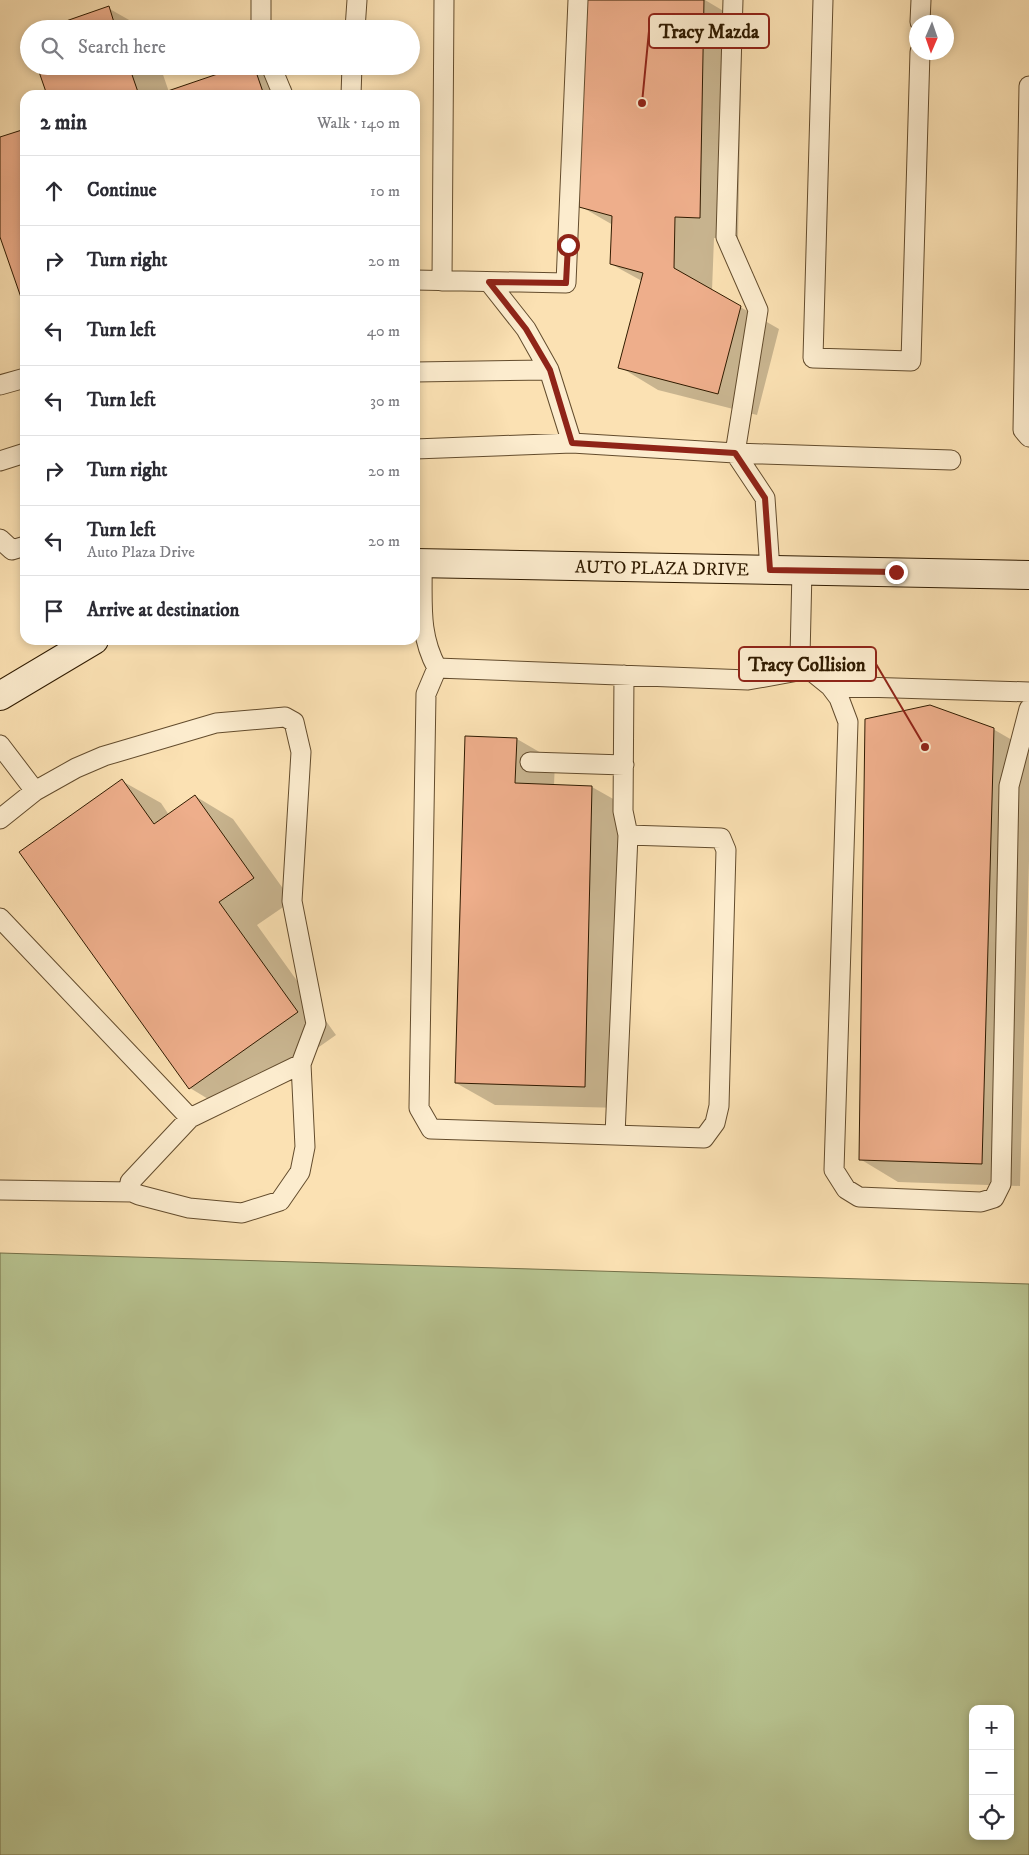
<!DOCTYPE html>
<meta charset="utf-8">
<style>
body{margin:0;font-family:"IM FELL DW Pica",serif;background:#f2f2f3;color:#2b2b33}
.controls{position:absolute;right:15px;bottom:15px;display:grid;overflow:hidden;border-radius:10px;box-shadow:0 2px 8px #0003}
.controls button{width:45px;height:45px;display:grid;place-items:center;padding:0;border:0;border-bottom:1px solid #e1e1e2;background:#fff;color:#2b2b33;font:25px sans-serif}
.compass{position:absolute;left:909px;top:15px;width:45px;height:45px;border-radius:50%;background:#fff;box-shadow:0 2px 8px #0003;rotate:182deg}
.stop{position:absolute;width:15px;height:15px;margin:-11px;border:4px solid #8f2418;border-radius:50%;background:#fff}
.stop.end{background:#8f2418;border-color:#fff;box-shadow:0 1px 5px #0008}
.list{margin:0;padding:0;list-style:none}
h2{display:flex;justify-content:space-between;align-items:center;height:65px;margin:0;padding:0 20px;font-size:21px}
h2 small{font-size:16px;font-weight:400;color:#7c7c81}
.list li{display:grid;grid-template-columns:32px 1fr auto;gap:15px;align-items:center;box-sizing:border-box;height:70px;padding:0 20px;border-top:1px solid #e1e1e2}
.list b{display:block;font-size:19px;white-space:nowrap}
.list p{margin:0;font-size:16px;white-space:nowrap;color:#7c7c81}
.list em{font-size:16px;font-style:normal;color:#7c7c81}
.icon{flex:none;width:28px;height:28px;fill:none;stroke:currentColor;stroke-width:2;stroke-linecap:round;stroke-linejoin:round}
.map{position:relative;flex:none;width:1029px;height:1855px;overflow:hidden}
.search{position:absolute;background:#fff;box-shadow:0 2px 8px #0003;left:20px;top:20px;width:400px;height:55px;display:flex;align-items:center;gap:12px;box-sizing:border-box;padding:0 18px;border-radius:28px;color:#7c7c81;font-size:19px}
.panel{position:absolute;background:#fff;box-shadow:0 2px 8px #0003;left:20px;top:90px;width:400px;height:555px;border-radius:15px}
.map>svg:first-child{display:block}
.green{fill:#b8c491;stroke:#747048;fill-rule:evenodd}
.shadow{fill:#0003}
.building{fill:#eeae8b;stroke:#301b00}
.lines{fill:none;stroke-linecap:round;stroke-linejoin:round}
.lane-casing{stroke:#634c2d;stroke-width:21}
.secondary-casing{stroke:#301b00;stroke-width:30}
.lane{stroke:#fcecce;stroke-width:19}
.secondary{stroke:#fcecce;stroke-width:28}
.route{stroke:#8f2418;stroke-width:6}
.labels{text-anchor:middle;stroke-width:5;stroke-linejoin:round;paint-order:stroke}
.street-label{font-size:18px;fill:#301b00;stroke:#fcecce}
.leader{fill:none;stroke:#8f2418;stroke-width:2}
.callout-dot{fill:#8f2418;stroke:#fcecce;stroke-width:2}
.callout{fill:#fcecce;stroke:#8f2418;stroke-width:2}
.callout-label{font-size:19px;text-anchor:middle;font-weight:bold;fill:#301b00}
</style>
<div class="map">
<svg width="1029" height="1855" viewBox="0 0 1029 1855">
<rect width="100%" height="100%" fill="#fbe1b3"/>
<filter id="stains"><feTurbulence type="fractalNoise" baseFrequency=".004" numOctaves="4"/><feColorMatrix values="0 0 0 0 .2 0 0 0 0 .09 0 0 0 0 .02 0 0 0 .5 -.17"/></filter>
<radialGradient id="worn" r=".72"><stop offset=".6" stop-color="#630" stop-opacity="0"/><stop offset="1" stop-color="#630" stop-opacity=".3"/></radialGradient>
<path class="green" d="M0 1253 1029 1284V1855H0ZM973 1709H1010V1836H973Z"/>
<path class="shadow" d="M584 0H705L742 22 738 239 714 238 712 291 779 329 757 415 658 390 620 367 642 281 611 264 613 225 580 206Z
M108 8 145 29H47Z
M39 66H160L169 92 245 66H257L291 86 294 95H49Z
M993 729 1029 750V860L1020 1186 898 1182 860 1159Z
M517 739 555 761 554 786 592 787 631 809 623 1108 495 1105 456 1083Z
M122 781 161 803 169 815 195 796 233 819 292 901 257 925 336 1035 228 1111 190 1088 21 852Z"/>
<path class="building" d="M583 0H704L700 218 675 217 674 268 741 306 718 394 618 368 643 273 610 264 612 216 579 207Z
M109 6 116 29H43Z
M37 66H129L139 95H47Z
M241 66H254L264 95H156Z
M25 129V309L0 237V137Z
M930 705 994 728 982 1164 859 1160 865 719Z
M465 736 517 738 515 783 592 786 585 1087 455 1083Z
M122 779 154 824 195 795 254 878 219 902 298 1012 189 1089 19 852Z"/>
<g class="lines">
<g class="lane-casing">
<path id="lane" d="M261 0V29
M733 0 726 237 758 310 735 453 765 498 770 570
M823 0 813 358 911 361 920 52
M920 22 921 0
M355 29 357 0
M271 66 283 95
M1029 86 1023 430 1029 437
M351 95 352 66
M415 280 566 283 578 0
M442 281 444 0
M489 282 526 329 549 370
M415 372 549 370 572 443
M0 385 25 378
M415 449 572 443 735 453 951 460
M0 461 25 453
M0 539 12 550 25 546
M422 563C423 602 418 633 437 668L748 680 809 669
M802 570 800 657 809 669 830 686 839 698 848 722 834 1170 846 1189 859 1197 981 1202 994 1198 1001 1184 1009 786 1029 709
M437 668 426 694 419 1108 431 1129 704 1138 715 1123 719 1106 726 850 721 838 628 835 623 811 624 675
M830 686 1029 692
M0 745 35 791
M530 762 624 765
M0 819 35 791 76 768 104 756 216 723 285 717 294 722 301 752 292 901 316 1024 301 1064 305 1147 300 1172 280 1201 242 1213 189 1208 139 1195 132 1192 130 1182 190 1118 0 918
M190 1118 301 1064
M615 1135 628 835
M0 1190 132 1192"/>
</g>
<g class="secondary-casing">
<path id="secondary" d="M415 563 1029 575
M0 696 94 640"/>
</g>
<use href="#lane" class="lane"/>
<use href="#secondary" class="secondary"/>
</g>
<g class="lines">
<path class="route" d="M568 245 566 283 489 282 526 329 550 370 572 443 735 453 765 498 770 570 896 572"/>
</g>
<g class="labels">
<g class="street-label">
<text transform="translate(662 568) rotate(1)" y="6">AUTO PLAZA DRIVE</text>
</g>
</g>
<path class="leader" d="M642 103L649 31M925 747L876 664"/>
<g class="callout-dot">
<circle cx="642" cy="103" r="5"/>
<circle cx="925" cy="747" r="5"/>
</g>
<g class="callout">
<rect x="649" y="14" width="120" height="34" rx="5"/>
<rect x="739" y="647" width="137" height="34" rx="5"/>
</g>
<g class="callout-label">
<text x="709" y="38">Tracy Mazda</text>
<text x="807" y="671">Tracy Collision</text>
</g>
<rect width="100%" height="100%" filter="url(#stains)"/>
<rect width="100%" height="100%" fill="url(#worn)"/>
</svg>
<div class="controls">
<button>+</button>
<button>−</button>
<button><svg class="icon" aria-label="locate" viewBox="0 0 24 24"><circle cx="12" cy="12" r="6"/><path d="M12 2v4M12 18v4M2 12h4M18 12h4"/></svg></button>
</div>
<svg class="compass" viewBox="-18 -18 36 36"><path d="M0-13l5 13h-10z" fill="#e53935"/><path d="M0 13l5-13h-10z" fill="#7c7c81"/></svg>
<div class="stop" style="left:568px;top:245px"></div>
<div class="stop end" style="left:896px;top:572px"></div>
<div class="search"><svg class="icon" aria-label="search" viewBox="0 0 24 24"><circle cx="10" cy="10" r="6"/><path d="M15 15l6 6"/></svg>Search here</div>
<section class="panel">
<h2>2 min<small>Walk · 140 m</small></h2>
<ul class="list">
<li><svg class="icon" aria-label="ahead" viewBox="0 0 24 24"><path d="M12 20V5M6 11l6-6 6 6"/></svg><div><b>Continue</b></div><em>10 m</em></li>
<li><svg class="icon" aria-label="right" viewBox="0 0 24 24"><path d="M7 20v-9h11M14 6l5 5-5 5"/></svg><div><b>Turn right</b></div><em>20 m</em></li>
<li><svg class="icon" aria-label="left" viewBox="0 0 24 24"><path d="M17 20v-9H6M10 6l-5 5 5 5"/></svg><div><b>Turn left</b></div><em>40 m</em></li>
<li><svg class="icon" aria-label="left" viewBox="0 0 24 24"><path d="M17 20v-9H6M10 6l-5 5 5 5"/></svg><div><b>Turn left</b></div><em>30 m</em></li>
<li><svg class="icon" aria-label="right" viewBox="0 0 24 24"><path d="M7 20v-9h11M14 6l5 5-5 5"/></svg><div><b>Turn right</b></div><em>20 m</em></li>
<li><svg class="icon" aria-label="left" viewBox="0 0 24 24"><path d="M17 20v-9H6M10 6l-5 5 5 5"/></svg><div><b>Turn left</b><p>Auto Plaza Drive</p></div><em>20 m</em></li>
<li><svg class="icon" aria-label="arrive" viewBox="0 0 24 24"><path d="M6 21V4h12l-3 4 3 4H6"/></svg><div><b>Arrive at destination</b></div></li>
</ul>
</section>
</div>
